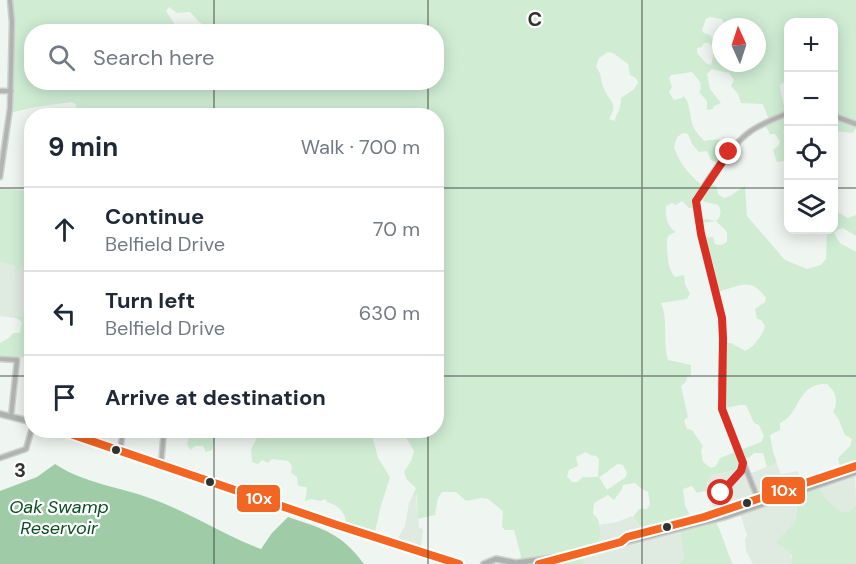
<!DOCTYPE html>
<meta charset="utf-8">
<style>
body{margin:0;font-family:"DM Sans",sans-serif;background:#f2f2f3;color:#1f2937}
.controls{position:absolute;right:18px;top:18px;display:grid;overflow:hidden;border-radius:12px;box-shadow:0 3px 15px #0003}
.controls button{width:54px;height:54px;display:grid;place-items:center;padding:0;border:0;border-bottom:2px solid #e0e1e3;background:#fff;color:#1f2937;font:30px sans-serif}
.compass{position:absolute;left:712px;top:18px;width:54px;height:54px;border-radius:50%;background:#fff;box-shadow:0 3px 15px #0003;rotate:357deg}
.stop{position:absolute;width:18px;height:18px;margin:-14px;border:4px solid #d93025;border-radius:50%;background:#fff}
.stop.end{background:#d93025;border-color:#fff;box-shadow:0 2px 6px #0008}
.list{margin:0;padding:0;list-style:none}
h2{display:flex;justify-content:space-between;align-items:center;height:78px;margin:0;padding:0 24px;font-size:26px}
h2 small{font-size:20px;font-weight:400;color:#747a83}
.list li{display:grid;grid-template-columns:39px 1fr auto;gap:18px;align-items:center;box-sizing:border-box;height:84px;padding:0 24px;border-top:2px solid #e0e1e3}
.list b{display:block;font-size:22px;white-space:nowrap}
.list p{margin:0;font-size:20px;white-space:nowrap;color:#747a83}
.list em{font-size:20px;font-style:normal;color:#747a83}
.icon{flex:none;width:33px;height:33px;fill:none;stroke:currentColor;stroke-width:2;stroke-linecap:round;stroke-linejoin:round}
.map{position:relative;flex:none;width:856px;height:564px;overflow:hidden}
.search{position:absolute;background:#fff;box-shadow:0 3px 15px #0003;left:24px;top:24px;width:420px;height:66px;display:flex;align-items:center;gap:15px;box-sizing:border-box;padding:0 21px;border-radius:24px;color:#747a83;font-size:22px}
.panel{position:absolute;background:#fff;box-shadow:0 3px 15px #0003;left:24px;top:108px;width:420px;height:330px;border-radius:24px}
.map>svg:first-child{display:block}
.built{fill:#dfeae1}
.green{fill:#d0edd4;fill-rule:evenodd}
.water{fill:#9fcca6}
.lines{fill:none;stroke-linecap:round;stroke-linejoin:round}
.minor-casing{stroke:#cdd1ce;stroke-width:7}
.highway-casing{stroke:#cdd1ce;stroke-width:8}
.minor{stroke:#b1b4b1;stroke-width:4}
.highway{stroke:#aeb2af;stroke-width:5}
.bus-1-casing{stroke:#fff;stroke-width:12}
.bus-1{stroke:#f26522;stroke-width:8}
.route{stroke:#d93025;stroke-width:8}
.grid{fill:none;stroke:#303430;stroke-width:1.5;stroke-opacity:0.55}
.bus-dot{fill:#303430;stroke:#fff;stroke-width:2}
.labels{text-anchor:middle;stroke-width:4.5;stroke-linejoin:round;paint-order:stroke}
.water-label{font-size:18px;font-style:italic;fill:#064e1f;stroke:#fff}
.grid-label{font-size:20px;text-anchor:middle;font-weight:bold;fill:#303430;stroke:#fff;stroke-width:4.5;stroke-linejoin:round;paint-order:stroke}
.line-badge{stroke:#fff;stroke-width:2}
.badge-label{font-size:16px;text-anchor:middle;font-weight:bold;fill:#fff}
</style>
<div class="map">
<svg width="856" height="564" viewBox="0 0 856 564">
<rect width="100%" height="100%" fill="#eff5f0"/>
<path class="built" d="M0 259 31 264V320L0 316Z
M776 463 781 474 798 471 802 489 793 492 798 518 795 524 785 533 780 544 790 553 792 560 791 564H753L746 551 745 539 747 535 740 513 737 509 716 516 708 492V478L711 475 745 466 749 474Z
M855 472 856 504 853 509 846 512 836 511 823 498 817 485Z
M416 494 419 528 423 529 422 541 419 550 395 543 405 526 409 503 413 495Z
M632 516 647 535 679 527 684 557 679 564H584L581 555 600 544 599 529 601 524 614 523Z"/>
<path class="green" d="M10 0H856V128L853 133 834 131V22H788V79L780 85C780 96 789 118 787 123 787 126 784 129 783 132L788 135V160L777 162 773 150 779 145 780 141 775 134H770L765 125 769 120 763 104 741 103 738 94 731 86 734 80 729 73 712 69 707 74 710 89 721 103 714 106 713 109 707 110V101L699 92 701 89 700 82 692 72 671 75 669 78 672 87 669 92 674 100 682 98 683 96C691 102 689 116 693 126 695 132 701 136 704 141L719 139 722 145 729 152 719 164 711 160 707 151 699 152 692 144 688 134 683 133 677 137 674 147C678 162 692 178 704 187L708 182 717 187 718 194 724 198C733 196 737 190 745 186L747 216 785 260 807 269 821 265 826 259 827 230H834V210L848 218 856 215V236L843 228 839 229 834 233 840 243 856 252V475L855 473 842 476 838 458 850 446 852 439 845 435 838 418 833 412C839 401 836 392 827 384 796 383 802 413 780 423V430L770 435 773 452 777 463 767 467 763 453H754L750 457 743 460V463L738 469 711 475 707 483 708 492 704 491 697 493 692 486 683 489 685 505 693 522 713 517C722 531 725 548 733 564H679L684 557 679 527 647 534 633 517 639 509H647L650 504 648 492 639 487 635 483 623 485 622 489 614 500 608 495 594 503 593 514C604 521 598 536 601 548L581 554 584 564H520L521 556 514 530H505L502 527 503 511 488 499 482 498 466 501 456 492H442L438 498 435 515 418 519 417 495H413L416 488 407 480 404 472 411 461 414 451 402 431 436 430V116H77L76 105 72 102 35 107 10 113ZM169 7 177 13 190 12 199 22 212 31 436 32V82H32V32L179 31 166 11ZM710 17 722 19 724 23 723 27H757V63H721V43H715L710 35 704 33 702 30 706 19ZM704 43H709L715 49 711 65 707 64 697 53V48L702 47ZM608 52 613 53 628 64 630 75 636 78 638 83 634 89 621 98C621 111 616 113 615 121L609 119C619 102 610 103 604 89 600 80 603 76 596 67L599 58ZM699 197 705 202 718 205C722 210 721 217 716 221L707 219 700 221V223L716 221 727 232V242L721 245 715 244 713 237 703 238 716 292C739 287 750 275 766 298L765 302 755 309 757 319 761 320 765 326C763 335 753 348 745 351L731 343H724L722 409 739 405H746L754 423 759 425 764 436 761 442 720 458 716 466 711 468 703 462 701 450 703 446 692 430 687 429 684 420 688 417 681 386 686 382 687 377 691 376V365L668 360C662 341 669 321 661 303L687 299 690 294 685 284 684 275 675 277C667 269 667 250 667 239L669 235 676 232C667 227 665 215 666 206L672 203 676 205 682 201 689 208H696ZM586 452 590 455 596 456 599 459 598 477H583L577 482H572L567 476 569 470 578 466 576 457ZM618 464 623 465 627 473 626 477 607 490 599 477C607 473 611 468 618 464Z
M0 188 31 191V268L21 266 15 273 16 266 0 261Z
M26 309 31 311V367L27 357 0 359V343L10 337 13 333H20L22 322 15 317 26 316Z
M187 431H220L216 435 212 450 206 452 203 446H195L191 450 187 445 189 437Z
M249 431H371L378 458 390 477 380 509 374 537 345 528C348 514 340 506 327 502L325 499 321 501 311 499 305 501 307 490 306 487 298 486 297 477 291 473 292 466 288 461 272 459 268 463 262 460 258 464 252 462 251 449 257 438 256 434Z
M817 484C822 497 844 526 856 504V564H791L792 556C789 551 781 545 776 543 795 520 802 525 793 492Z"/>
<path class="water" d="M55 464C85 484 122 487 155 500 192 514 224 535 261 549L272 533 288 517C324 529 341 533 364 564H0V491L37 477Z"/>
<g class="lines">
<g class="minor-casing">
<path id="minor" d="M0 91H11
M834 116 856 124
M0 177 10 108 12 22 10 0
M0 359 17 360 11 416
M86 440 87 430
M120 451 123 430
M0 458 26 449 32 428
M161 465 164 430
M758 499 723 412 721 386 723 339 722 318 701 234 696 201C707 179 733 142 754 129 765 122 777 118 788 113
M727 516C725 510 720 503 720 497 720 488 739 476 743 466"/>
</g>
<g class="highway-casing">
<path id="highway" d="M0 414 32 422
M58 430 337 525 459 564
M621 542 627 537 704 517 856 466
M484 564 496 559 516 563 552 558
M539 564 727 516 856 472"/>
</g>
<use href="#minor" class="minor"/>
<use href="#highway" class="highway"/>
<g class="bus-1-casing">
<path id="bus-1" d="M59 430 337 525 459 564
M539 564 621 542 627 537 704 517 856 466"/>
</g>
<use href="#bus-1" class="bus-1"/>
</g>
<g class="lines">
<path class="route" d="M721 493 741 471 743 463 722 409 723 339 722 318 701 234 696 201 729 152"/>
</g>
<path class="grid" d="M214 0V32M428 0V32M642 0V564M214 82V116M428 82V116M0 188H32M436 188H788M834 188H856M0 376H32M436 376H856M214 430V564M428 430V564"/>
<g class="bus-dot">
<circle cx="116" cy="450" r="5"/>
<circle cx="210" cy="482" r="5"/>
<circle cx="747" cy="503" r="5"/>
<circle cx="667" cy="527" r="5"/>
</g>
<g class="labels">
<g class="water-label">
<text x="59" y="513">Oak Swamp<tspan x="59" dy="21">Reservoir</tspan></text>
</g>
</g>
<g class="grid-label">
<text x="535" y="26">C</text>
<text x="20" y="477">3</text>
</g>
<g class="line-badge">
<rect x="761" y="476" width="45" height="29" rx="6" fill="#f26522"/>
<rect x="236" y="484" width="45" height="29" rx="6" fill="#f26522"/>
</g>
<g class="badge-label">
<text x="784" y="496">10x</text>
<text x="259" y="504">10x</text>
</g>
</svg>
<div class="controls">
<button>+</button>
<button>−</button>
<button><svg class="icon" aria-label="locate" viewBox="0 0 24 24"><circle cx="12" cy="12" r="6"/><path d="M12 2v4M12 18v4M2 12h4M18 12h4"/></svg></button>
<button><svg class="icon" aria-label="layers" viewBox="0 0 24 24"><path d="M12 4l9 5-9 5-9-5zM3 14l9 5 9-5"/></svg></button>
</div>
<svg class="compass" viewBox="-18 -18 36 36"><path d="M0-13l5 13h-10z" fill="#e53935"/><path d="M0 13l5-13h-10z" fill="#747a83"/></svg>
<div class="stop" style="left:721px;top:493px"></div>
<div class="stop end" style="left:729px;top:152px"></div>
<div class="search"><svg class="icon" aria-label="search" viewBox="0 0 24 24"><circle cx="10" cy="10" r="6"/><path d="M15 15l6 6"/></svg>Search here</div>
<section class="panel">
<h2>9 min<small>Walk · 700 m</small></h2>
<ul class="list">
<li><svg class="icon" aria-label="ahead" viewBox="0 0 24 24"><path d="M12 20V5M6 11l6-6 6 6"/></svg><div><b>Continue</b><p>Belfield Drive</p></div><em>70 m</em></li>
<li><svg class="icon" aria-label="left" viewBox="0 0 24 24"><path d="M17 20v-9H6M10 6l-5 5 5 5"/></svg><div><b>Turn left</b><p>Belfield Drive</p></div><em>630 m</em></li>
<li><svg class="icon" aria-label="arrive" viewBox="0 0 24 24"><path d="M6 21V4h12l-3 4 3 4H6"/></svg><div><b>Arrive at destination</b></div></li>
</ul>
</section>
</div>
